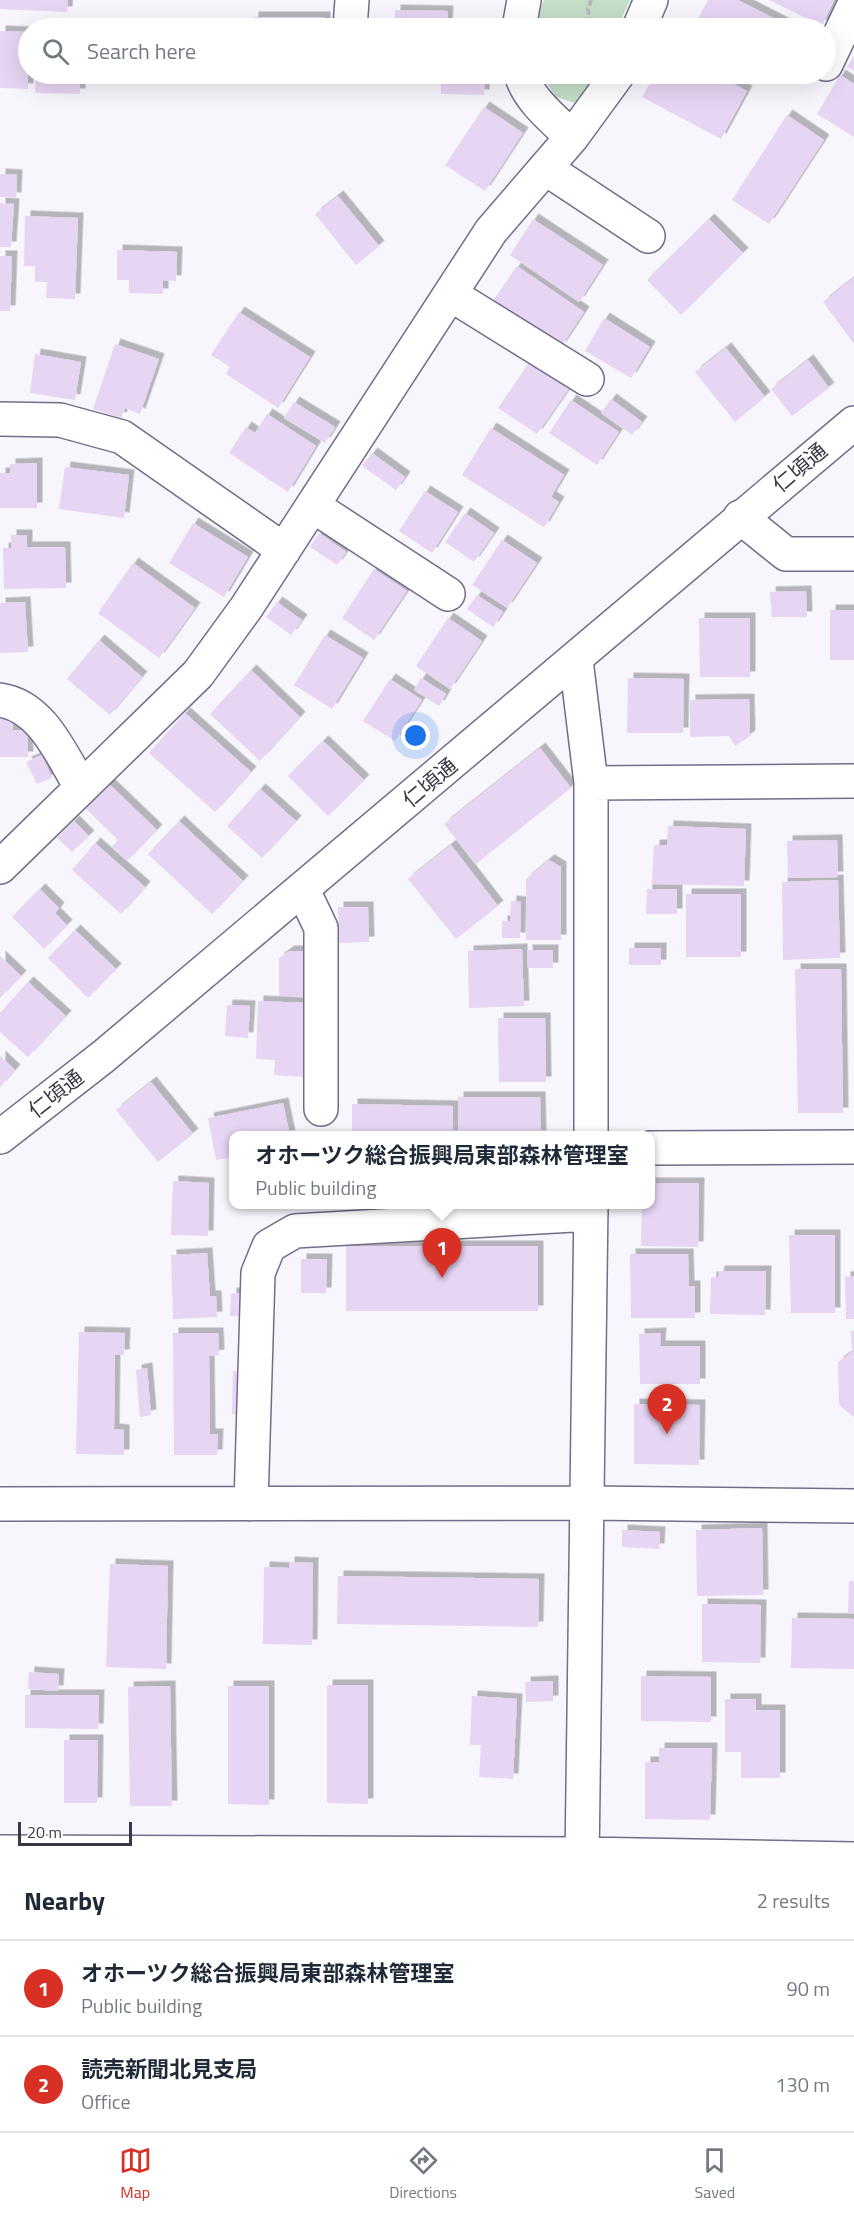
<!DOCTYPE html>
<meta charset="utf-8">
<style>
body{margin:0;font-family:"Titillium Web","Noto Sans JP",sans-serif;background:#f6f6f7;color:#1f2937}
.scale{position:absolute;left:18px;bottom:15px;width:114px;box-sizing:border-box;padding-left:6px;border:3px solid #393844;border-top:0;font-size:16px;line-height:21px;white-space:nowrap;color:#393844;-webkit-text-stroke:4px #fff;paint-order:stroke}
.you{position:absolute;left:416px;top:736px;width:21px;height:21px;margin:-15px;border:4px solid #fff;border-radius:50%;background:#1a73e8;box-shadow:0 0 0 9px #1a73e833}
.badge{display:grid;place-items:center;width:39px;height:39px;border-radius:50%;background:#d93025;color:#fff;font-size:20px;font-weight:700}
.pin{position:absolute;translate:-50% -50px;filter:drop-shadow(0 2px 3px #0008)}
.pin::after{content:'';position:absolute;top:32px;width:21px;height:18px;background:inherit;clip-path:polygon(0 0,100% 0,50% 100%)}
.popup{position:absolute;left:229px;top:1131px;width:426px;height:78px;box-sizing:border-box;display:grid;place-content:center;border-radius:12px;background:#fff;filter:drop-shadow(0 2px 4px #0005);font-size:20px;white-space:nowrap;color:#747a83}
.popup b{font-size:22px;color:#1f2937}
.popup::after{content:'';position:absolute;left:50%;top:100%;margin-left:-12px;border:12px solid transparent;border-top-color:#fff}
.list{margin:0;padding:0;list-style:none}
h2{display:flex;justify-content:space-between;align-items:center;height:78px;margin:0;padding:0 24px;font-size:26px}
h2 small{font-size:20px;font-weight:400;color:#747a83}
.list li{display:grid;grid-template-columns:39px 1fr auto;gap:18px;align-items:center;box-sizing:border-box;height:96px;padding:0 24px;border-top:2px solid #e0e1e3}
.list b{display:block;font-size:22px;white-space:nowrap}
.list p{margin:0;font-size:20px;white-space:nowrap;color:#747a83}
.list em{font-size:20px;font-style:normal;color:#747a83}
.icon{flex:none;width:33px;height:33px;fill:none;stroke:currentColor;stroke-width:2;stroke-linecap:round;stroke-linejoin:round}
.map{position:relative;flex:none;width:854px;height:1861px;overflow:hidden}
.search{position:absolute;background:#fff;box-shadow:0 6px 24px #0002;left:18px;right:18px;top:18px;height:66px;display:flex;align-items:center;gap:15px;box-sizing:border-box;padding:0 21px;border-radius:33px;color:#747a83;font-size:22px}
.sheet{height:270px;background:#fff}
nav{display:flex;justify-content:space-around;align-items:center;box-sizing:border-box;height:84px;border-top:2px solid #e0e1e3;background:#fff;font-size:16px;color:#747a83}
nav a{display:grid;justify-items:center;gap:3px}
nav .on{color:#d93025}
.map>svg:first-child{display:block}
.green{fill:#c5dec8}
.building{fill:#e6d5f3;filter:url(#shadow)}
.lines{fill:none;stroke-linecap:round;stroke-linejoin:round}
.minor-casing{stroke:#716d8a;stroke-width:36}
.path{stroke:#b8b7c0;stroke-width:4;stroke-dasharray:6 3;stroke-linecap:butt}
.minor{stroke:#fff;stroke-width:33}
.labels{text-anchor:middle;stroke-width:4.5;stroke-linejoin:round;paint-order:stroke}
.street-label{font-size:21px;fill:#393844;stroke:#fff}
</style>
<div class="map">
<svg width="854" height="1861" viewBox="0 0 854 1861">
<defs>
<filter id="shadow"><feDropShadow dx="5.5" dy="-5.5" stdDeviation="0" flood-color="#0004"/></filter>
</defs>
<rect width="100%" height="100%" fill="#f7f6fd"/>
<path class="green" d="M544 0H630L617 28H537L539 11Z
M541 74H597L591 87 575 103 556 97Z"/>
<path class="building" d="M0 0H68L67 12 0 9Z
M708 0H738L789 26 693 28Z
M769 0H834L822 26Z
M395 10 448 11 447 28H395Z
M253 17H325V28H253Z
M0 31 28 32V89L0 88Z
M854 56V71L847 67Z
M36 74H80V94L35 93Z
M301 74H325V77L301 76Z
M416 74H485L484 95 441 94V78L416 77Z
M655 74H714L747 91 721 139 642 97Z
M840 75 854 84V137L817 114Z
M484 107 523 133 485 191 445 165Z
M787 115 824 140 769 224 732 200Z
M0 174 17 175 16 198 0 197Z
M338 196 379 246 356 265 315 214Z
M0 203 14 204 11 247H0Z
M25 216 78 218 75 299 46 298 47 282H35V266H24Z
M533 219 603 265 579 302 510 255Z
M709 219 743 253 681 315 647 280Z
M117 250 177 252 176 281 163 280V294L129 293V280H117Z
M0 256H12L10 311H0Z
M517 266 584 312 561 347 493 301Z
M854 278V344L823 302Z
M239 312 310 357 278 408 226 374 230 367 211 355Z
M604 318 650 347 631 378 585 351Z
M115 344 159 359 140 414 125 408 121 418 93 409Z
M726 348 765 397 735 422 695 372Z
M35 354 81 362 75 400 30 393Z
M533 357 572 384 537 434 498 408Z
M808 360 829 388 792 416 771 389Z
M611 399 642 422 632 435 601 413Z
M571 400 619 432 597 465 549 433Z
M294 402 335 427 325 443 284 418Z
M267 414 316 446 288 492 229 453 246 427 255 433Z
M491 428 564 475 551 497 559 502 544 527 462 475Z
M372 453 405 477 396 490 362 466Z
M37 463V508H0V473H10V464Z
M65 467 129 475 124 518 59 509Z
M425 491 458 512 432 553 399 531Z
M465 513 494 533 474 562 445 542Z
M193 523 248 557 224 597 169 563Z
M319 533 346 552 337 565 310 547Z
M11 535H27V547H65L66 588 4 589 3 548H11Z
M502 540 537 563 507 608 472 585Z
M133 563 195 608 159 658 98 613Z
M374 569 407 591 374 640 342 618Z
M806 591 807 617H772L770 592Z
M477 595 503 612 493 627 467 609Z
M25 602 28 652 0 653V603Z
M277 602 302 620 291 635 266 617Z
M830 610H854V660H830Z
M448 618 482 641 450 689 416 666Z
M699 618H750V677H700Z
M325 635 363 658 332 709 294 685Z
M99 640 142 677 110 715 67 679Z
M251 670 300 717 260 761 210 714Z
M421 678 446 694 439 706 414 690Z
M628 678 684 679 683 733H627Z
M390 679 422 700 395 741 363 721Z
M749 699 750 736 735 746 729 736 690 737V700Z
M0 713H13V730H27L28 757H0Z
M185 713 251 772 215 812 149 753Z
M323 741 364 780 328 816 288 776Z
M540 748 571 788 476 864 444 824Z
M42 755 52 778 37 784 26 762Z
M109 784 157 830 127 861 112 846 118 840 86 809Z
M260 789 296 821 262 858 227 826Z
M74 821 89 836 72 852 57 838Z
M179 821 243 881 212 914 148 854Z
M668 826 746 829 744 886 652 884 654 845H667Z
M837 840 838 877 788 878 787 841Z
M95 843 145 887 121 914 72 870Z
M451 845 498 906 456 939 408 879Z
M549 860 561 867V940H526V879Z
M838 880 840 958 783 960 782 882Z
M40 889 59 908 55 913 67 925 44 949 12 917Z
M647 889H677V914H646Z
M686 894H741V957H686Z
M511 901 521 902 520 938H502V921H510Z
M338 907H368L369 942 339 943Z
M75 930 116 969 88 998 48 958Z
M629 948H661V965H629Z
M522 949 524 1006 469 1008 468 951Z
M527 950H553V968H528Z
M289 951H311V996H279V958Z
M0 956 21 976 0 998Z
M795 969H841L843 1113H798Z
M28 982 66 1016 28 1057 0 1032V1013Z
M258 1001 308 1003 304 1077 274 1075 275 1060 256 1059Z
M227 1005 250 1006 248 1038 225 1036Z
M498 1018H545L546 1082H499Z
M0 1056 15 1070 0 1087Z
M151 1082 193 1134 158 1162 116 1110Z
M458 1097H540L541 1136H458Z
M283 1103 290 1136H234V1157L216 1160 208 1118Z
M352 1104 453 1106V1136H352Z
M173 1181 209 1183 208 1236 171 1235Z
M650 1183H699L698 1247 641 1246 642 1204H650Z
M789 1235H835V1313H791Z
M346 1246H538V1311H346Z
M207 1253 210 1296H216L217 1317 173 1319 171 1255Z
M630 1254H688L689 1286H695V1318H631Z
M301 1259H327L326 1293H301Z
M719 1271H766L765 1315 710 1314 711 1277H718Z
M854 1276V1319H846L845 1277Z
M231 1293 245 1294 244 1316H230Z
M851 1331H854V1417L839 1405 838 1362 852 1352Z
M79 1332 125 1333 124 1355H115L114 1429 124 1430V1455L76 1454Z
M173 1333H218L219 1355 209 1356 210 1434H218L217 1455H174Z
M661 1333 660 1346H700V1384H640L639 1334Z
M147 1368 151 1415 140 1417 136 1370Z
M233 1371H246L245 1414H232Z
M634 1404 700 1405 699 1465 634 1464Z
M762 1528 763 1595 697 1596 696 1530Z
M622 1530 660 1532 659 1549 622 1547Z
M289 1562 313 1563 312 1645 263 1644 264 1567 289 1568Z
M110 1564 168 1566 166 1669 106 1667Z
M338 1576 539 1579 538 1627 337 1624Z
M849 1581H854V1613H848Z
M702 1604 761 1605 760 1663 702 1662Z
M792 1618 854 1619V1669L791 1668Z
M29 1672 59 1674 58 1691 28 1689Z
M641 1676 711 1677V1722L641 1721Z
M553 1681V1701L526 1702 525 1682Z
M327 1685H368V1804L327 1803Z
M170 1686 172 1806H130L128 1687Z
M228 1686H269V1805L228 1804Z
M25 1695H99L98 1729 25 1728Z
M472 1696 517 1699 513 1779 479 1777 481 1745H470Z
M725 1699H756V1710H780V1778H741V1752H725Z
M64 1740H98L97 1803H64Z
M659 1748H712L710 1820 645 1819V1762H659Z"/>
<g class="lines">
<g class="minor-casing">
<path id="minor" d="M350 28 352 0
M519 28 524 0
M639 28 651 0
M826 64 854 5
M521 74C528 99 553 119 572 137
M545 168 648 236
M450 294 587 379
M0 419 60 420 122 437 284 550
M313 506 448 594
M740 517 786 554H854
M576 660 591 783V1136
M0 700C42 706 61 754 81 787
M591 783 854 781
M0 867 198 674 246 608 491 231 572 137 618 74
M303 890 321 928V1109
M0 1137 104 1056 854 423
M650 1148 854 1147
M0 1504 588 1503 854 1506
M251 1504 258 1273 269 1246 295 1231 591 1214
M0 1852 582 1854 854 1859
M582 1861 591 1204"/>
</g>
<path class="path" d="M591 0 588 10 591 28"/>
<use href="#minor" class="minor"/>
</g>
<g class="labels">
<g class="street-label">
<text transform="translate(800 468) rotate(-40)" y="7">仁頃通</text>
<text transform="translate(430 783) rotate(-40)" y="7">仁頃通</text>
<text transform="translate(56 1094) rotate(-38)" y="7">仁頃通</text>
</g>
</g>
</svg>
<div class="scale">20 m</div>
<div class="you"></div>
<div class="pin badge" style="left:442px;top:1278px">1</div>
<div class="popup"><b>オホーツク総合振興局東部森林管理室</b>Public building</div>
<div class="pin badge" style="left:667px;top:1434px">2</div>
<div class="search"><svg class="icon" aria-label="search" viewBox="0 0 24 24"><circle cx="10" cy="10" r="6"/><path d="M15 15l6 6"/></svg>Search here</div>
</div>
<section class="sheet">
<h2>Nearby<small>2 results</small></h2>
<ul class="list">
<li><span class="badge">1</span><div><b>オホーツク総合振興局東部森林管理室</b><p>Public building</p></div><em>90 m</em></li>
<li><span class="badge">2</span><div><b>読売新聞北見支局</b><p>Office</p></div><em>130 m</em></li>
</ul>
</section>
<nav>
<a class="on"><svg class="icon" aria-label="map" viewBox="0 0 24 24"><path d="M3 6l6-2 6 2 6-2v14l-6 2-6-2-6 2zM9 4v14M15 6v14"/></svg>Map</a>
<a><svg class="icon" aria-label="directions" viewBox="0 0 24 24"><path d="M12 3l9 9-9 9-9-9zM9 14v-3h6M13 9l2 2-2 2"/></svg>Directions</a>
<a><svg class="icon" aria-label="saved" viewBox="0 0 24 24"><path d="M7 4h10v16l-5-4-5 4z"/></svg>Saved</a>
</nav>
